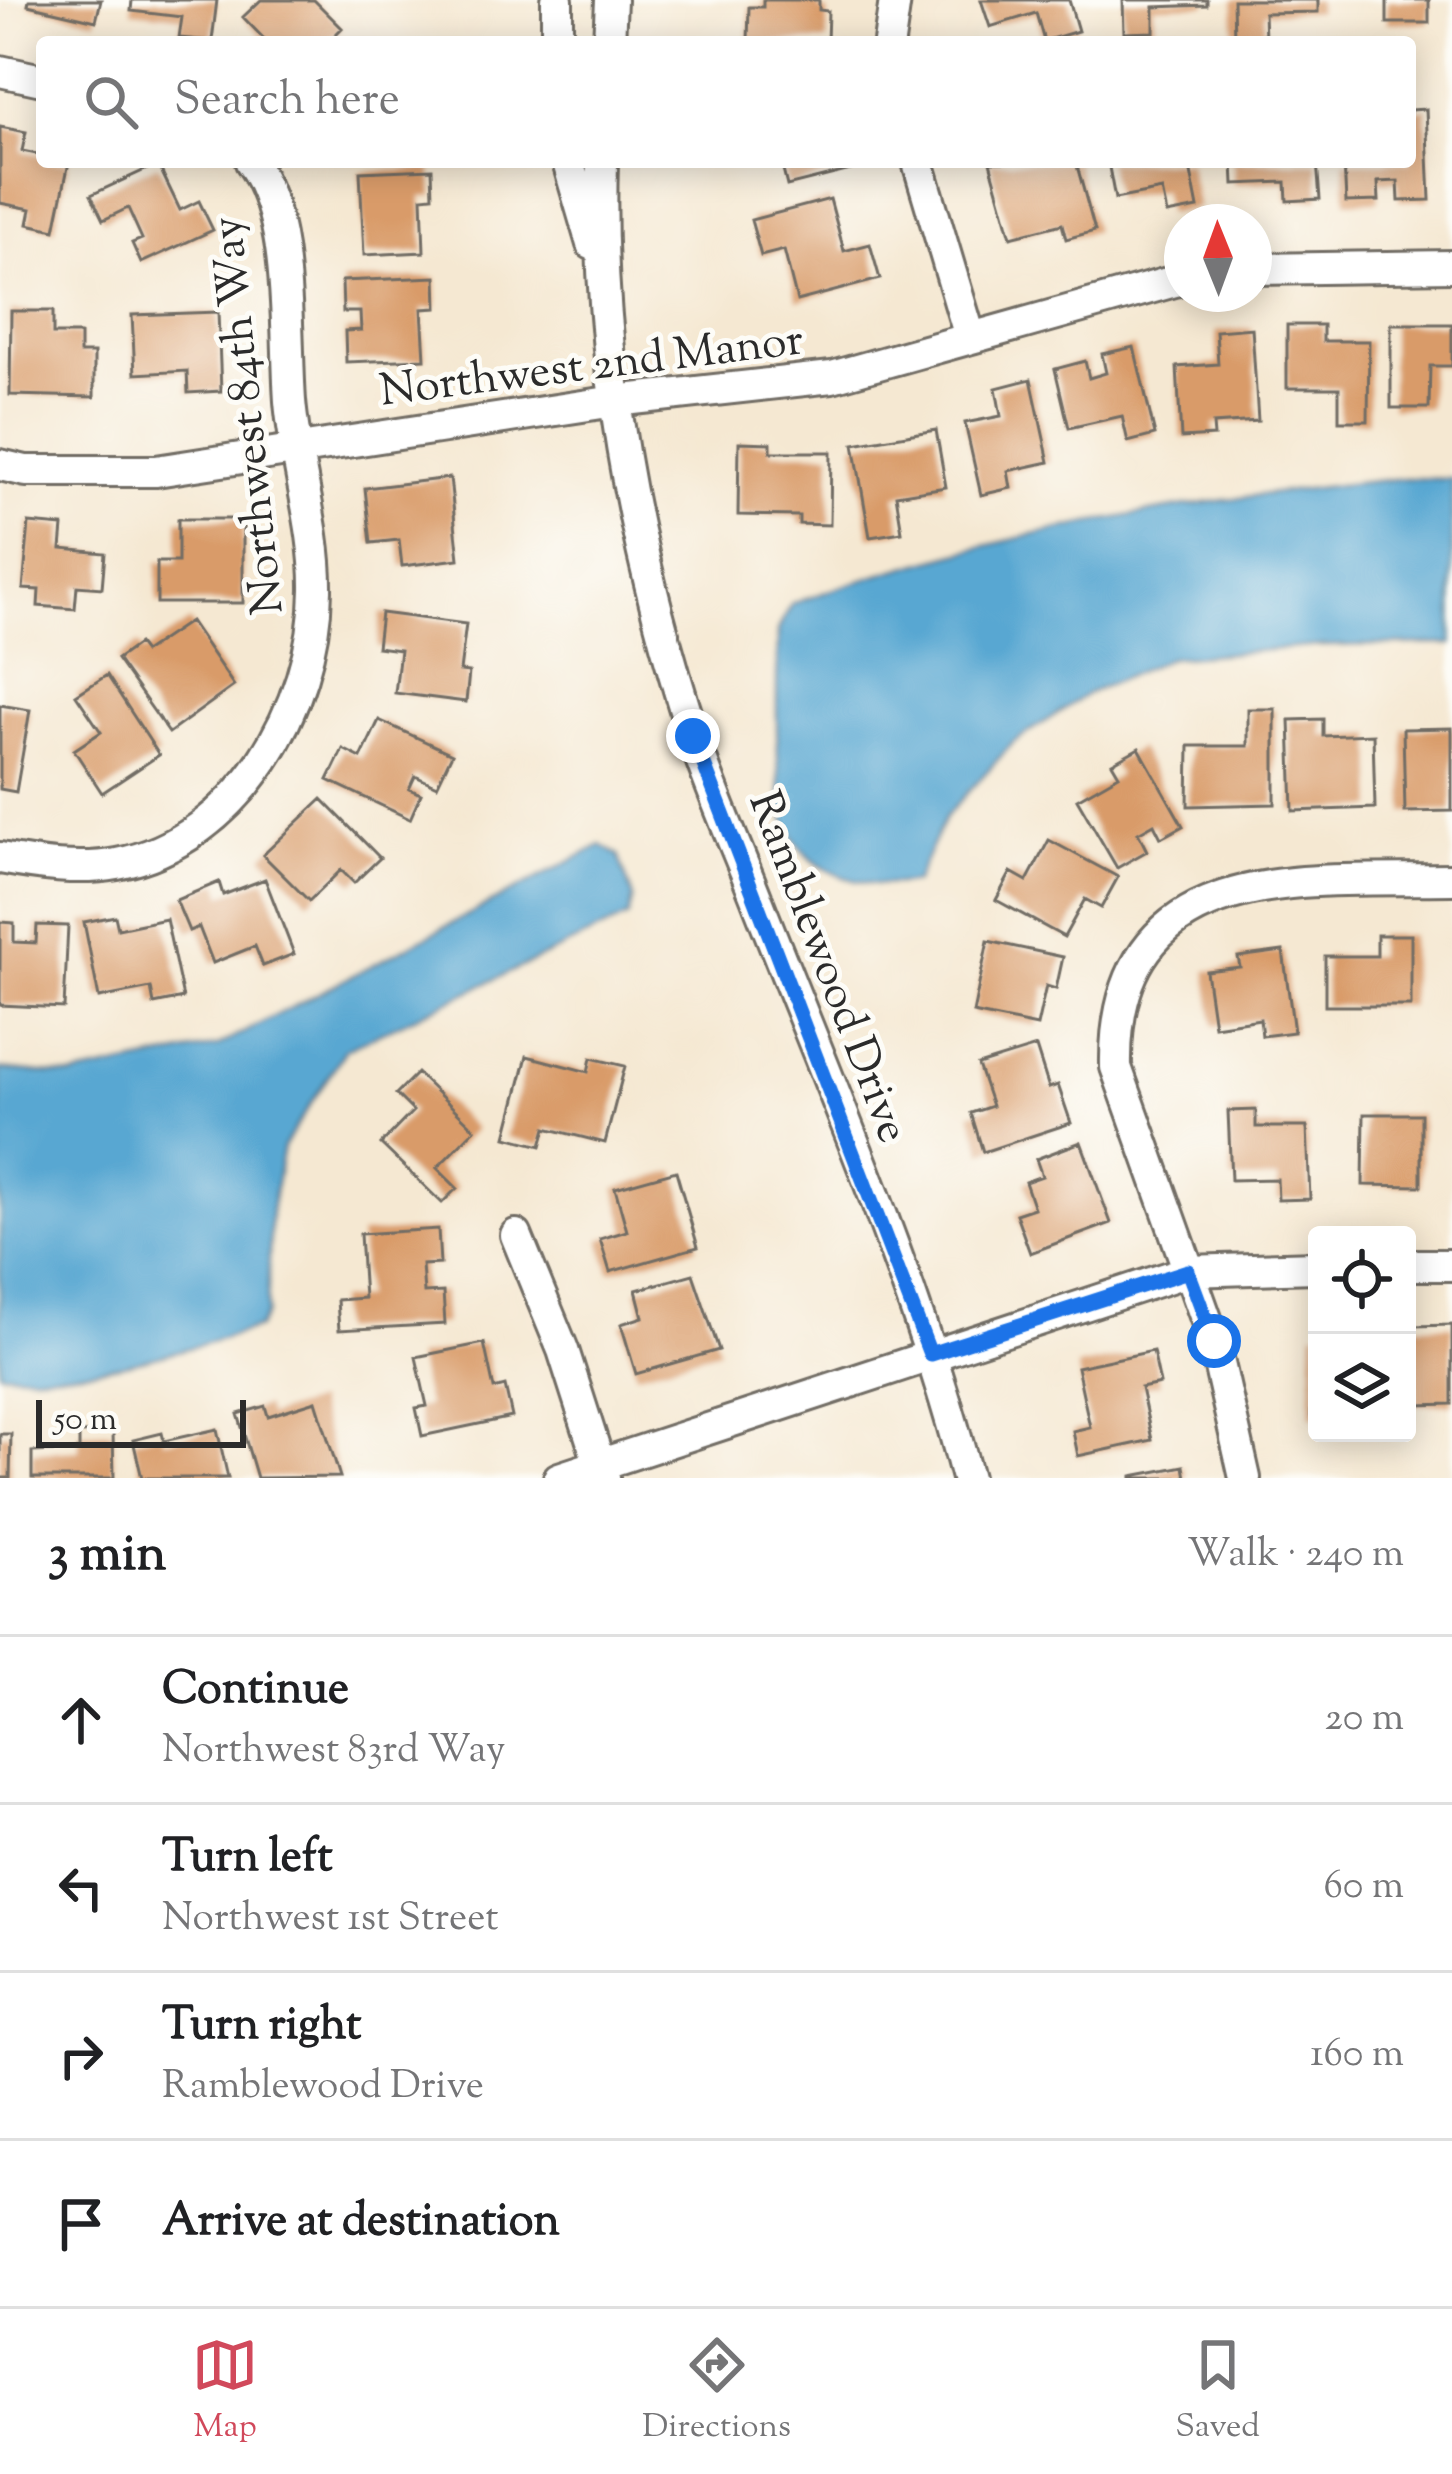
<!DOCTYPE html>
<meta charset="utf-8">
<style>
body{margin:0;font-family:"Sorts Mill Goudy",serif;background:#f6f6f6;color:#202124}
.controls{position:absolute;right:36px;bottom:36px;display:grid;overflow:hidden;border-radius:12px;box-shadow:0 6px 30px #0003}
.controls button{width:108px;height:108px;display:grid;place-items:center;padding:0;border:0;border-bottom:3px solid #e0e0e0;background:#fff;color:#202124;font:60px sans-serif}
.compass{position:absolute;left:1164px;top:204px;width:108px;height:108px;border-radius:50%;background:#fff;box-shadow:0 6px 30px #0003;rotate:359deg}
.scale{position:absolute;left:36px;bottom:30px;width:210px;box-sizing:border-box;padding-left:12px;border:6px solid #2b2b2b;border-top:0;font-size:33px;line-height:42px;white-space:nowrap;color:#2b2b2b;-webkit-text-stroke:9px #fdfcf7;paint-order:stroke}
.stop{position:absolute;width:36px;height:36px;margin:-27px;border:9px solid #1a73e8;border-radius:50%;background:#fff}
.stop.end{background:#1a73e8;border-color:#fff;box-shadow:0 3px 12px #0008}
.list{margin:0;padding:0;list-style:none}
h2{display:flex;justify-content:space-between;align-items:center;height:156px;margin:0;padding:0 48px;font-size:51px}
h2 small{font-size:39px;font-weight:400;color:#757577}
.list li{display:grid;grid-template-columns:78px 1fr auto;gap:36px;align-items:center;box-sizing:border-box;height:168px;padding:0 48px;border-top:3px solid #e0e0e0}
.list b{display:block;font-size:45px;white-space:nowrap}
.list p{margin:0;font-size:39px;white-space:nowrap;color:#757577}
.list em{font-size:39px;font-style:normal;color:#757577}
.icon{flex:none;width:66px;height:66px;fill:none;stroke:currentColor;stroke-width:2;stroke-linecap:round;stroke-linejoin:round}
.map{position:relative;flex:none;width:1452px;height:1478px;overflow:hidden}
.search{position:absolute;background:#fff;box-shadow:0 6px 30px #0003;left:36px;right:36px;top:36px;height:132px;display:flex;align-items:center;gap:30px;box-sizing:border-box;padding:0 42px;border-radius:12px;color:#757577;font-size:45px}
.sheet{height:828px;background:#fff}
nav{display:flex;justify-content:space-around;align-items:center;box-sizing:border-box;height:168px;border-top:3px solid #e0e0e0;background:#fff;font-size:33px;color:#757577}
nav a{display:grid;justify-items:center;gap:6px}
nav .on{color:#d1495b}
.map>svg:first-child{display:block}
.water{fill:#59a7d2;stroke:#42697e;stroke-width:3}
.building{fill:#d99b69}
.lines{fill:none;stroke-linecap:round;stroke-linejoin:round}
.street-casing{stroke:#726d65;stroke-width:36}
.street{stroke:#fff;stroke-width:30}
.route{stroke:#1a73e8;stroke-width:15}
.labels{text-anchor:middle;stroke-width:10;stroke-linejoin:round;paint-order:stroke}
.street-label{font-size:45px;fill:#2b2b2b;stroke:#fdfcf7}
</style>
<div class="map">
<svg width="1452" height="1478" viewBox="0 0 1452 1478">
<rect width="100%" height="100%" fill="#fdfcf7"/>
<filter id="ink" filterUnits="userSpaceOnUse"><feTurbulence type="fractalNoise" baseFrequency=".00833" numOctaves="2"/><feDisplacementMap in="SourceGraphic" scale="24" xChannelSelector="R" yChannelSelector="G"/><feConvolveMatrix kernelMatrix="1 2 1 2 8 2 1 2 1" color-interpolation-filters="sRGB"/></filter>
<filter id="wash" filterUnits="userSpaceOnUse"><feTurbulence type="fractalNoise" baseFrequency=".004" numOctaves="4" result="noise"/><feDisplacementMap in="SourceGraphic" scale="48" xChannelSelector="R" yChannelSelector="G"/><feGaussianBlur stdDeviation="2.7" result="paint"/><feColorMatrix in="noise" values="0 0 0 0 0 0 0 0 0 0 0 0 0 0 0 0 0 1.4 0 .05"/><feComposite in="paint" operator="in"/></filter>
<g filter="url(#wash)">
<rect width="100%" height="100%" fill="#f5e8d2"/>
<path class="water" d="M1404 478 1452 479V644L1320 646 1169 658 1087 694 1014 742 946 816 915 882C864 892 801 873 785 818 774 779 777 674 778 630L792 604C981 534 1204 498 1404 478Z
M601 845 618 855 633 898 628 917 346 1049 283 1147 271 1211 267 1313 258 1328C175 1352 88 1382 0 1372V1069L72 1076 218 1046Z"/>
<g id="blocks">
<path class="building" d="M29 0H101L96 21 28 5Z
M132 0H217L212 41 179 38 182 17 131 11Z
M261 0H314L342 28 328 42H267L243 17Z
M763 0H819V10L828 11 827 42H748L749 7H763Z
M981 0H1069L1078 31 1044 41 1036 13 990 27Z
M1123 0H1207V5L1154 7V32L1124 33Z
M1233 0H1318V12L1264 13 1265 39 1234 40Z
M1387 0H1429V23H1387Z
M1426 109 1430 200 1399 201 1398 181 1378 182 1379 201 1346 202 1344 162H1410V110Z
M0 127 26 132 22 151 42 155V162H69L55 230 28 224 31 209 0 203Z
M781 162H858L859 168 787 186Z
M990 162H1076L1095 231 1066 239 1062 224 1011 237Z
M1108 162H1189L1198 208 1167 214 1162 190 1115 199Z
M1233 162H1317L1320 199 1287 201 1286 182 1234 184Z
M158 164 180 210 199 201 213 230 141 263 132 243 142 239 128 208 103 220 91 195Z
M432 169 433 196 422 197 424 252 364 255 360 172Z
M830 199 844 251 870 244 880 279 797 301 784 250 761 256 751 220Z
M436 277 437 308 422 309 425 359 346 362 345 331 361 330 360 312H343L342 281Z
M11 311H53V334H80V353H94V397L10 395Z
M218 312 221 391 188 393 187 371 135 374 132 315Z
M1391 324H1452V366H1430L1429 408H1391Z
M1287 325H1323V341H1369L1368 421H1339V388H1287Z
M1252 328 1258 421 1213 424 1214 436 1181 438 1177 367 1218 364 1216 331Z
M1134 347 1155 435 1128 442 1122 416 1069 428 1055 369 1085 361 1089 378 1106 373 1102 354Z
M1031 379 1049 462 1008 471 1011 488 981 495 965 423 1001 416 996 388Z
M936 430 946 487 896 495 902 532 870 537 854 444Z
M739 442 771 443V452H831L830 525 799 524V516L738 515Z
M450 478 459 559 402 566 399 540 371 543 365 488Z
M178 519H243V603H157V562H178Z
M29 523 63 526 61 549 105 553 102 588 77 586 75 609 38 606 39 590 23 589Z
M381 613 466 624 460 671 469 672 466 702 395 693 400 650 377 647Z
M190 621 234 686 169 733 117 659 138 644 144 652Z
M107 675 159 755 102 793 74 750 101 732 76 695Z
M0 705 30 710 16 792 0 789Z
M1248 709H1275V804L1188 806 1189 746H1248Z
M1323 719V736L1373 734 1375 808 1293 811 1290 720Z
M379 720 452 754 437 786 415 776 409 789 421 794 410 819 328 780 343 749 361 758Z
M1452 728V811L1405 812 1403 729Z
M1139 748 1183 826 1161 838 1154 824 1138 833 1147 851 1117 868 1077 799 1119 775 1112 763Z
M322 799 380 858 354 883 341 870 309 901 263 855Z
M1049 840 1118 877 1101 908 1085 899 1064 937 996 900 1011 872 1027 881Z
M265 879 294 954 263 966 255 946 213 963 199 927 189 931 176 900 219 882 223 895Z
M115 916 118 929 166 919 183 998 154 1004 151 988 99 998 84 922Z
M0 922 14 923V942L36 943 37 925 68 926 64 1008 0 1005Z
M1377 935H1411V1006H1325V956H1377Z
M988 941 1063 957 1056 989 1046 986 1037 1026 973 1013Z
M1283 951 1294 1032 1262 1036 1260 1019 1214 1026 1206 971 1240 967 1238 957Z
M1036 1047 1049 1088 1058 1085 1071 1123 983 1152 971 1113 992 1106 978 1065Z
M527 1056 588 1072 591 1058 625 1066 605 1143 546 1128 541 1146 506 1137Z
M417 1073 475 1129 437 1168 457 1188 442 1203 381 1144 413 1111 396 1094Z
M1256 1110V1127H1307L1310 1199 1278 1200 1277 1179 1231 1180 1228 1111Z
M1364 1114H1421V1186L1363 1185Z
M1081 1142 1111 1223 1030 1253 1016 1214 1034 1208 1025 1182 1042 1176 1036 1159Z
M676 1171 698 1247 610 1272 600 1239 627 1231 615 1188Z
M438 1229 440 1264 422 1265 424 1293 443 1292 445 1324 339 1330 337 1300 364 1298 360 1234Z
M693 1274 719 1350 636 1374 621 1324 643 1317 636 1290Z
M1452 1325V1404L1416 1405 1413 1326Z
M1313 1332H1317V1416H1311Z
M484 1343 494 1389 505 1386 512 1417 422 1436 416 1408 427 1406 416 1357Z
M1153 1351 1160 1384 1141 1388 1152 1440 1078 1456 1073 1431 1090 1427 1077 1367Z
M316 1401 340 1477 257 1478 238 1414 265 1406 268 1416Z
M217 1429 228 1478H142L133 1440 162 1433 164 1441Z
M113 1432 114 1478H32V1452L79 1450V1433Z
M0 1434H11L10 1478H0Z
M1184 1466 1186 1478H1132V1476Z"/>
</g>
</g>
<g filter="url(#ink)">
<use href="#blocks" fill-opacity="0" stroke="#726d65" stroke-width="3"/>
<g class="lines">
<g class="street-casing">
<path id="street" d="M557 42V0
M609 42 611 0
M889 42 895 0
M0 71 42 80
M568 162 592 244
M602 162C596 354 634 552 693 735 711 792 737 848 759 905 833 1093 916 1282 967 1478
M918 162 970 337
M1254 269 1452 266
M0 465 26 471H156L615 401 832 377 1182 279
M0 858C38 865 79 871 117 864 239 841 315 705 316 590 317 528 295 463 290 401 285 329 293 220 251 162
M516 1235 563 1350 604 1478
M1407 1265H1452
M559 1478 1188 1271 1317 1267
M1245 1478 1214 1341 1116 1067C1112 859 1302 881 1452 879"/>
</g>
<use href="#street" class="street"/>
</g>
</g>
<g class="lines" filter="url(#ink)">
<path class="route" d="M693 736 930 1354 1188 1271 1214 1341"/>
</g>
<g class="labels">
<g class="street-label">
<text transform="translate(591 363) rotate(-7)" y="16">Northwest 2nd Manor</text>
<text transform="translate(245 416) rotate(-96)" y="16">Northwest 84th Way</text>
<text transform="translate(831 966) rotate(69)" y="16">Ramblewood Drive</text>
</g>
</g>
</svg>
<div class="controls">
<button><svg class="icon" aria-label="locate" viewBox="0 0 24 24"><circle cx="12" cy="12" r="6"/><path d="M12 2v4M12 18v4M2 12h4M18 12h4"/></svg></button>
<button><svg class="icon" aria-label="layers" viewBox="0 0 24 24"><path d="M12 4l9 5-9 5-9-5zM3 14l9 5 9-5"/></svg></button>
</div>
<svg class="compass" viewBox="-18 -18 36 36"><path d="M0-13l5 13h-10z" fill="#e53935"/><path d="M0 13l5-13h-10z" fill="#757577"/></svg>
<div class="scale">50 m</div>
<div class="stop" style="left:1214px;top:1341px"></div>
<div class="stop end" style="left:693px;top:736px"></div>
<div class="search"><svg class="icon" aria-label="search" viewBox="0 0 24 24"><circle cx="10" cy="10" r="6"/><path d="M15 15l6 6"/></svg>Search here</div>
</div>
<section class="sheet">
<h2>3 min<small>Walk · 240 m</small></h2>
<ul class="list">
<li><svg class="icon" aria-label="ahead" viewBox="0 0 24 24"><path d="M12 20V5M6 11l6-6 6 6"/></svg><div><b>Continue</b><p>Northwest 83rd Way</p></div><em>20 m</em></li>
<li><svg class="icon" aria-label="left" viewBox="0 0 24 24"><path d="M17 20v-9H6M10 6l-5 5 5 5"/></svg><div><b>Turn left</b><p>Northwest 1st Street</p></div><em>60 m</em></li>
<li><svg class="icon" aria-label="right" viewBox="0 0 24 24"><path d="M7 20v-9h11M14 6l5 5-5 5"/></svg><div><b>Turn right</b><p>Ramblewood Drive</p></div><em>160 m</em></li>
<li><svg class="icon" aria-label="arrive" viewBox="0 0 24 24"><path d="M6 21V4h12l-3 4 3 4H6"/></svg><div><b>Arrive at destination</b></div></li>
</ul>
</section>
<nav>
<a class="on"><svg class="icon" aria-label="map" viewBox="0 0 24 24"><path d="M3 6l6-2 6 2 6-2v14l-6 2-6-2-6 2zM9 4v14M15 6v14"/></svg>Map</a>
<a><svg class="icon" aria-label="directions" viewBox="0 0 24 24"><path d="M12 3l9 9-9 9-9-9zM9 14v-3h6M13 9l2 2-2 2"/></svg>Directions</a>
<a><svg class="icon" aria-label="saved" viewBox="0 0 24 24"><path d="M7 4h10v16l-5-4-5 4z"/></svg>Saved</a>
</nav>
